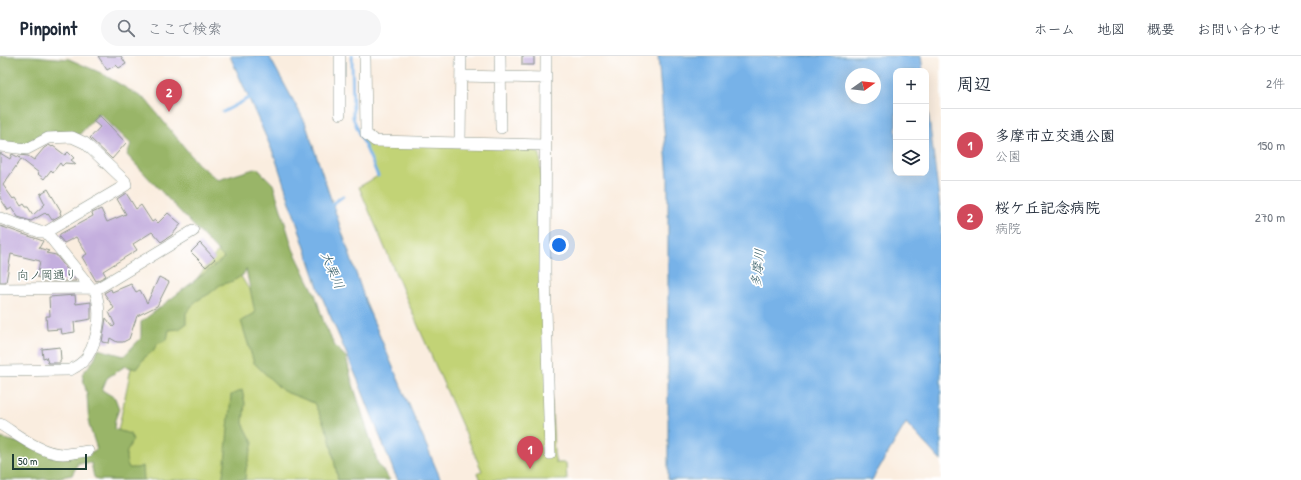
<!DOCTYPE html>
<html lang="ja">
<meta charset="utf-8">
<style>
body{margin:0;font-family:"Patrick Hand","Klee One",sans-serif;background:#f6f6f7;color:#1f2937}
.controls{position:absolute;right:12px;top:12px;display:grid;overflow:hidden;border-radius:8px;box-shadow:0 4px 16px #0002}
.controls button{width:36px;height:36px;display:grid;place-items:center;padding:0;border:0;border-bottom:1px solid #e0e1e3;background:#fff;color:#1f2937;font:20px sans-serif}
.compass{position:absolute;left:845px;top:12px;width:36px;height:36px;border-radius:50%;background:#fff;box-shadow:0 4px 16px #0002;rotate:75deg}
.scale{position:absolute;left:12px;bottom:10px;width:75px;box-sizing:border-box;padding-left:4px;border:2px solid #1f3d34;border-top:0;font-size:11px;line-height:14px;white-space:nowrap;color:#1f3d34;-webkit-text-stroke:3px #fff;paint-order:stroke}
.you{position:absolute;left:559px;top:189px;width:14px;height:14px;margin:-10px;border:3px solid #fff;border-radius:50%;background:#1a73e8;box-shadow:0 0 0 6px #1a73e833}
.badge{display:grid;place-items:center;width:26px;height:26px;border-radius:50%;background:#d1495b;color:#fff;font-size:13px;font-weight:700}
.pin{position:absolute;translate:-50% -33px;filter:drop-shadow(0 1px 2px #0008)}
.pin::after{content:'';position:absolute;top:21px;width:14px;height:12px;background:inherit;clip-path:polygon(0 0,100% 0,50% 100%)}
.list{margin:0;padding:0;list-style:none}
h2{display:flex;justify-content:space-between;align-items:center;height:52px;margin:0;padding:0 16px;font-size:17px}
h2 small{font-size:13px;font-weight:400;color:#747a83}
.list li{display:grid;grid-template-columns:26px 1fr auto;gap:12px;align-items:center;box-sizing:border-box;height:72px;padding:0 16px;border-top:1px solid #e0e1e3}
.list b{display:block;font-size:15px;white-space:nowrap}
.list p{margin:0;font-size:13px;white-space:nowrap;color:#747a83}
.list em{font-size:13px;font-style:normal;color:#747a83}
.icon{flex:none;width:22px;height:22px;fill:none;stroke:currentColor;stroke-width:2;stroke-linecap:round;stroke-linejoin:round}
.map{position:relative;flex:none;width:941px;height:424px;overflow:hidden}
header{display:flex;align-items:center;gap:24px;box-sizing:border-box;height:56px;padding:0 20px;background:#fff;border-bottom:1px solid #e0e1e3}
header strong{font-size:19px}
nav{display:flex;gap:22px;margin-inline-start:auto;font-size:14px}
.search{width:280px;height:36px;background:#f6f6f7;display:flex;align-items:center;gap:10px;box-sizing:border-box;padding:0 14px;border-radius:22px;color:#747a83;font-size:15px}
main{display:flex}
aside{flex:1;background:#fff}
.map>svg:first-child{display:block}
.green{fill:#c2d376;stroke:#708855}
.forest{fill:#99b567;stroke:#5c794e}
.water{fill:#77b2e8;stroke:#4b788e;fill-rule:evenodd}
.lines{fill:none;stroke-linecap:round;stroke-linejoin:round}
.stream{stroke:#77b2e8;stroke-width:3}
.building{fill:#c4afde}
.minor-casing{stroke:#8c958a;stroke-width:12}
.minor{stroke:#fff;stroke-width:11}
.labels{text-anchor:middle;stroke-width:3.5;stroke-linejoin:round;paint-order:stroke}
.street-label{font-size:12px;fill:#1f3d34;stroke:#fff}
.water-label{font-size:13px;font-style:italic;fill:#39606a;stroke:#fff}
</style>
<header>
<strong>Pinpoint</strong>
<div class="search"><svg class="icon" aria-label="search" viewBox="0 0 24 24"><circle cx="10" cy="10" r="6"/><path d="M15 15l6 6"/></svg>ここで検索</div>
<nav><a>ホーム</a><a>地図</a><a>概要</a><a>お問い合わせ</a></nav>
</header>
<main>
<div class="map">
<svg width="941" height="424" viewBox="0 0 941 424">
<rect width="100%" height="100%" fill="#fff"/>
<filter id="ink" filterUnits="userSpaceOnUse"><feTurbulence type="fractalNoise" baseFrequency=".025" numOctaves="2"/><feDisplacementMap in="SourceGraphic" scale="8" xChannelSelector="R" yChannelSelector="G"/><feConvolveMatrix kernelMatrix="1 2 1 2 8 2 1 2 1" color-interpolation-filters="sRGB"/></filter>
<filter id="wash" filterUnits="userSpaceOnUse"><feTurbulence type="fractalNoise" baseFrequency=".012" numOctaves="4" result="noise"/><feDisplacementMap in="SourceGraphic" scale="16" xChannelSelector="R" yChannelSelector="G"/><feGaussianBlur stdDeviation="0.9" result="paint"/><feColorMatrix in="noise" values="0 0 0 0 0 0 0 0 0 0 0 0 0 0 0 0 0 1.4 0 .05"/><feComposite in="paint" operator="in"/></filter>
<g filter="url(#wash)">
<rect width="100%" height="100%" fill="#faeddf"/>
<path class="green" d="M366 78 375 85 533 94 540 98 554 398 556 407H566L567 424H480L477 417 482 415 416 265 359 131 378 120 361 81Z
M222 190 335 371 359 424H108L132 307Z"/>
<path class="forest" d="M0 0H30L69 3 101 17 146 44 198 108 218 124 257 112 273 128 293 193 315 238 324 267 335 290 346 301 351 322 378 408 390 424H338L329 379 314 347 283 335 254 307 241 265 255 257 246 213 243 219 233 225 220 229 209 238 196 245 186 257V268L179 273 169 274 167 284 157 288 153 295 145 301 136 313 125 310 107 322 102 334 115 342 119 353 115 364 114 373 130 378 133 384C127 394 123 400 129 412H137L143 410 144 424H97L94 421 91 407H78L72 419C48 424 25 424 0 424V382L29 389 90 397 97 393 89 369 87 339 82 318 94 304 98 293 124 300 141 282V266L224 202 127 99 131 88 99 57 79 79 56 75 22 90 0 85Z
M242 334 245 347 243 367 253 387 246 413 245 424H222L225 407 231 339Z"/>
<path class="water" d="M230 0H269L305 66 367 250 441 424H398L394 416 357 322 319 234 275 101Z
M658 0H921L923 15H896V117H926V39L941 159V405L906 367 872 424H668V122ZM851 18H875V42H851Z"/>
<g class="lines">
<path class="stream" d="M352 0 353 62 378 120
M223 56 251 41
M330 150 343 140"/>
</g>
<g id="blocks">
<path class="building" d="M98 0H121L126 8 119 12 116 9 107 14Z
M522 0H534V9H522Z
M99 59 111 71 126 87 112 103 90 82 100 71 93 65Z
M49 89 52 91 53 90 65 99 68 96 74 102 71 104 76 108 65 107 62 110 60 107 53 116 51 114 44 123 38 118 39 117 21 103 3 129 13 143 16 142 21 150 24 148 26 151H28L33 159 45 148 40 138 48 133 61 155 60 156 61 159 52 164 48 158 47 159 45 157 31 165 18 161 12 152 8 154 0 142V97L10 103 12 98 20 102 18 101 19 99 28 100 34 104 44 92Z
M126 137 136 153 141 149 152 166 155 164 158 167 168 157 181 168 172 179 161 186 152 176 133 188 137 194 103 215 106 220 96 225 82 201 87 198 76 181 64 187 59 181 60 178 93 160 92 157 101 153 107 166 126 158 117 143Z
M0 170 43 185 39 192 49 195 46 197 56 199 76 225H52L37 221 40 205 11 198 6 226H0Z
M200 187 215 203 206 211 191 196Z
M159 221 169 226 157 250 137 260 129 283 123 286H117L110 282 109 287 102 286 106 262 113 271 115 269 109 256 114 252 104 237 111 233 112 236 131 228 136 236 140 234 147 247Z
M75 239 76 248 91 246V263L74 266 75 276 62 278 61 273 47 274 46 260H50L49 241Z
M60 291 61 304H60V307H48L46 301 43 302 42 293Z"/>
</g>
</g>
<g filter="url(#ink)">
<use href="#blocks" fill-opacity="0" stroke="#8c958a" stroke-width="1"/>
<g class="lines">
<g class="minor-casing">
<path id="minor" d="M365 0 366 78 375 85 545 89
M500 0 501 72
M546 0 545 216 550 398
M461 20 546 22
M340 58V0
M460 87 461 0
M0 90 27 93 48 82 72 81 85 87 125 125 126 129 46 176H40L0 162
M46 176 91 232
M0 233 91 232 95 234
M95 234 193 175
M0 315 70 314C76 311 83 307 87 301 99 282 102 255 95 234
M0 368C18 379 41 398 63 398 71 398 80 396 88 395"/>
</g>
<use href="#minor" class="minor"/>
</g>
</g>
<g class="labels">
<g class="street-label">
<text transform="translate(47 219) rotate(-1)" y="4">向ノ岡通り</text>
</g>
<g class="water-label">
<text transform="translate(757 212) rotate(-84)" y="5">多摩川</text>
<text transform="translate(333 214) rotate(67)" y="5">大栗川</text>
</g>
</g>
</svg>
<div class="controls">
<button>+</button>
<button>−</button>
<button><svg class="icon" aria-label="layers" viewBox="0 0 24 24"><path d="M12 4l9 5-9 5-9-5zM3 14l9 5 9-5"/></svg></button>
</div>
<svg class="compass" viewBox="-18 -18 36 36"><path d="M0-13l5 13h-10z" fill="#e53935"/><path d="M0 13l5-13h-10z" fill="#747a83"/></svg>
<div class="scale">50 m</div>
<div class="you"></div>
<div class="pin badge" style="left:530px;top:413px">1</div>
<div class="pin badge" style="left:169px;top:56px">2</div>
</div>
<aside>
<h2>周辺<small>2件</small></h2>
<ul class="list">
<li><span class="badge">1</span><div><b>多摩市立交通公園</b><p>公園</p></div><em>150 m</em></li>
<li><span class="badge">2</span><div><b>桜ケ丘記念病院</b><p>病院</p></div><em>270 m</em></li>
</ul>
</aside>
</main>
